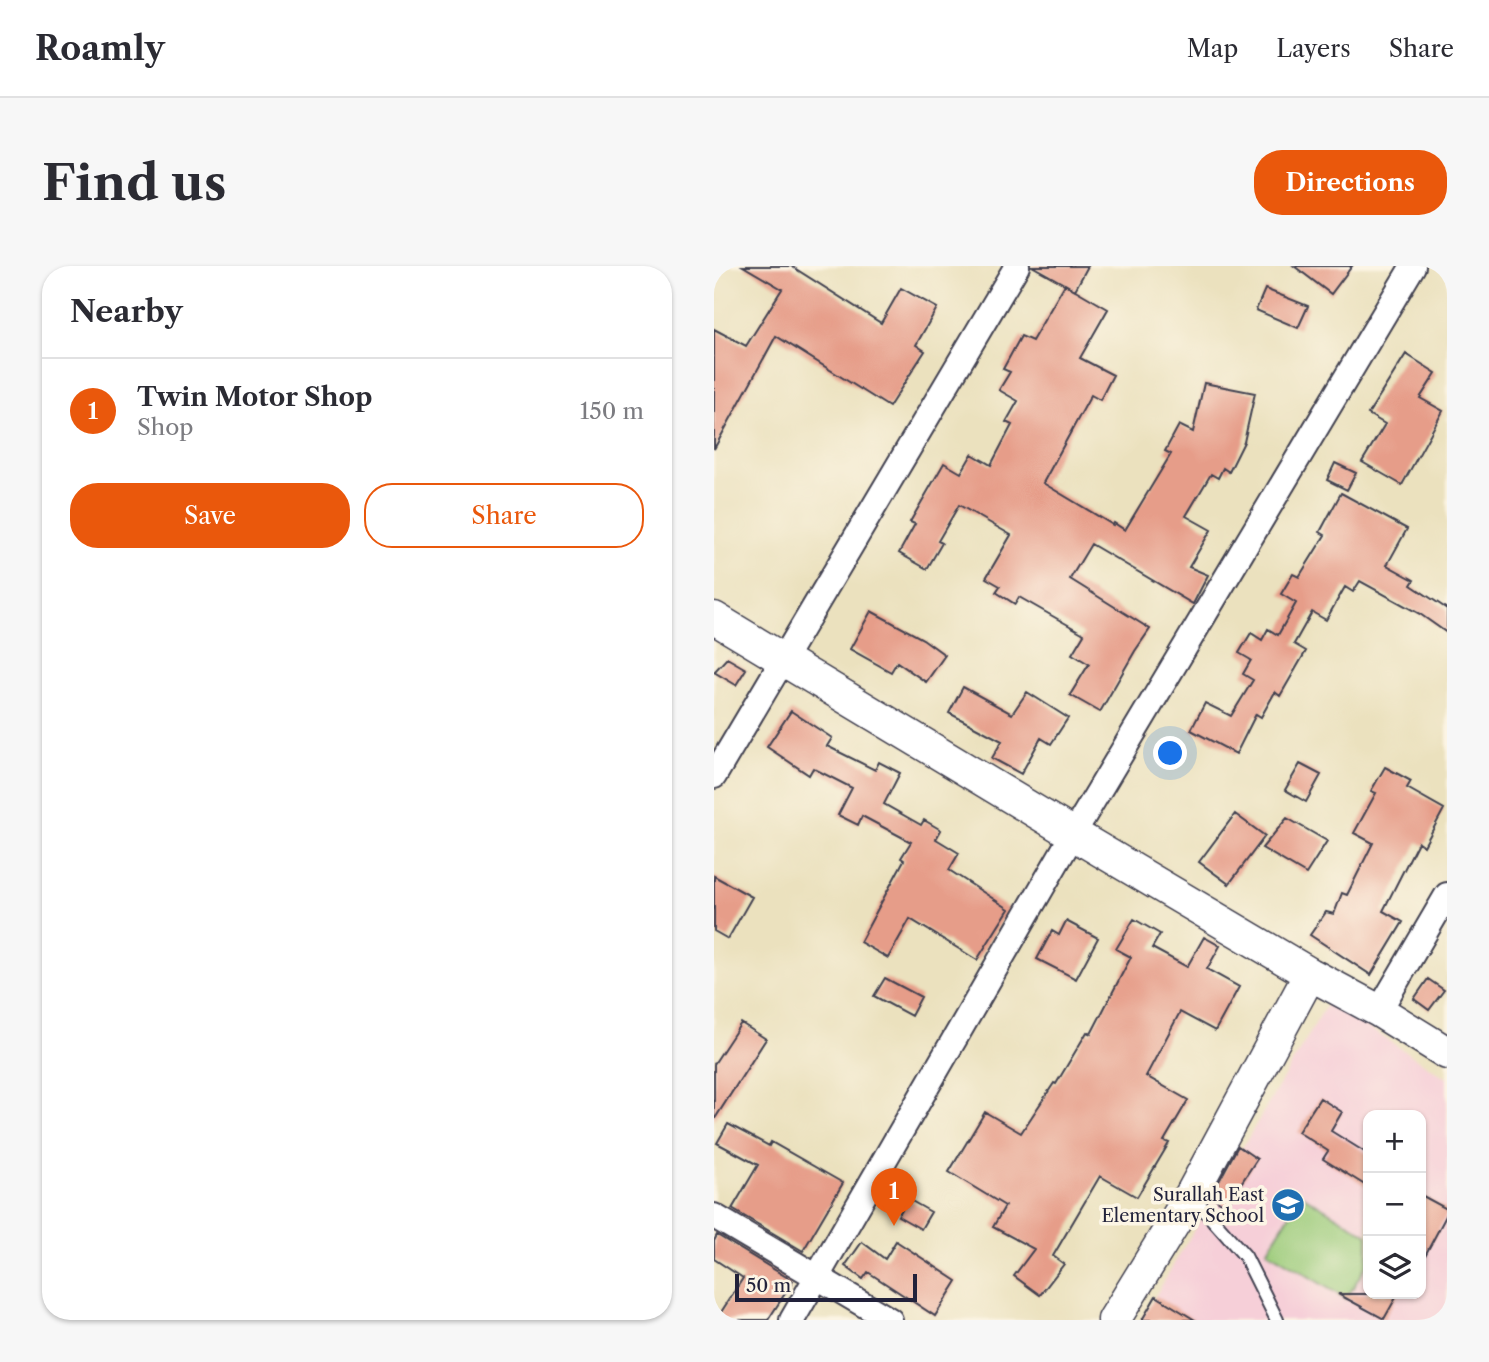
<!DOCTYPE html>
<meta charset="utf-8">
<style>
body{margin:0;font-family:"Libre Caslon Text",serif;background:#f7f7f7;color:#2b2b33}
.controls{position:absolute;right:21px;bottom:21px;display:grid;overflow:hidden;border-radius:14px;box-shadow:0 2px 5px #0004}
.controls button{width:63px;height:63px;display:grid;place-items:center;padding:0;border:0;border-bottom:2px solid #e1e1e2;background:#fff;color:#2b2b33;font:35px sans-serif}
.scale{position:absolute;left:21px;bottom:18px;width:182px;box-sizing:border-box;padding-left:7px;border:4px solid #22223b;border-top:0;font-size:19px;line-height:24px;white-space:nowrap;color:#22223b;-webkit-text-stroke:5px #fcf5e5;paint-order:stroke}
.you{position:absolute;left:457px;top:488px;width:24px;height:24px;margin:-18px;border:5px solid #fff;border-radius:50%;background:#1a73e8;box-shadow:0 0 0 10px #1a73e833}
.badge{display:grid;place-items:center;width:46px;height:46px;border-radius:50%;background:#ea580c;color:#fff;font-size:23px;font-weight:700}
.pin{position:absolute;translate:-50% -58px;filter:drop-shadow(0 2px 4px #0008)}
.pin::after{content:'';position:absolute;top:37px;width:24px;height:21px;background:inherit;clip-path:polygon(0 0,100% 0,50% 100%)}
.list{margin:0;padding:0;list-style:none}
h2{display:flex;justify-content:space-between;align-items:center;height:91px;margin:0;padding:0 28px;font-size:30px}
h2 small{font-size:23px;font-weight:400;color:#7c7c81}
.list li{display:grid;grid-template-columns:46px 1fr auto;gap:21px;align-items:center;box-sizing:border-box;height:105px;padding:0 28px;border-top:2px solid #e1e1e2}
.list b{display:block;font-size:26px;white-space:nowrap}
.list p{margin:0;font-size:23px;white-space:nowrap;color:#7c7c81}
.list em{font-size:23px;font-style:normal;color:#7c7c81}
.actions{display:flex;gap:14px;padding:21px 28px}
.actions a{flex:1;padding:16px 0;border:2px solid #ea580c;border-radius:28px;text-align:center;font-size:24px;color:#ea580c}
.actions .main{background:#ea580c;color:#fff}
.icon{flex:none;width:38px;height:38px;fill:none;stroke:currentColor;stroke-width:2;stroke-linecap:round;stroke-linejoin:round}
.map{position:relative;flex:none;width:733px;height:1054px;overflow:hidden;border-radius:28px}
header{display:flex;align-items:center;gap:42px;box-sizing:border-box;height:98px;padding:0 35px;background:#fff;border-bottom:2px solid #e1e1e2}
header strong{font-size:33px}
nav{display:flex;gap:38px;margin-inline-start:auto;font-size:24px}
.intro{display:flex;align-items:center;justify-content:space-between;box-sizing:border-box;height:168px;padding:0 42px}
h1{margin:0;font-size:49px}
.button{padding:18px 32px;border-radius:28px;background:#ea580c;color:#fff;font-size:24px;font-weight:700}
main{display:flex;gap:42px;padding:0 42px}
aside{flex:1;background:#fff;border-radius:28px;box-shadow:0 2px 5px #0004}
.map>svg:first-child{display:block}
.built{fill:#f6cfd8;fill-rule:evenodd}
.green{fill:#9aca78;stroke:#5e765a;stroke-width:2}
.building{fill:#e69d89}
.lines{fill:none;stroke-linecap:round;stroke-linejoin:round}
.service-casing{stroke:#403f4f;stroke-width:16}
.minor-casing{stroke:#403f4f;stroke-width:28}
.tertiary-casing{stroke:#403f4f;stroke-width:35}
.service{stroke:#fff;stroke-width:12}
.minor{stroke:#fff;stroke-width:24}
.tertiary{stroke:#fff;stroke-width:32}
.labels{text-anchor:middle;stroke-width:7;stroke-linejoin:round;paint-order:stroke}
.poi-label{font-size:18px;fill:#22223b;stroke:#fcf5e5;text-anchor:end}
</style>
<header>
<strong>Roamly</strong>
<nav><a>Map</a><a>Layers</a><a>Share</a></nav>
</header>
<div class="intro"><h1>Find us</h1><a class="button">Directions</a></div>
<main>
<aside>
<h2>Nearby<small></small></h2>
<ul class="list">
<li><span class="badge">1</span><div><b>Twin Motor Shop</b><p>Shop</p></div><em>150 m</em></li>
</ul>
<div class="actions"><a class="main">Save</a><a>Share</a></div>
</aside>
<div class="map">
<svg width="733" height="1054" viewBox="0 0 733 1054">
<rect width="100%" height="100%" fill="#fcf5e5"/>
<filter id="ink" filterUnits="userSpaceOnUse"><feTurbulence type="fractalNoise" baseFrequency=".0143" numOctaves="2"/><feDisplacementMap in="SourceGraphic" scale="14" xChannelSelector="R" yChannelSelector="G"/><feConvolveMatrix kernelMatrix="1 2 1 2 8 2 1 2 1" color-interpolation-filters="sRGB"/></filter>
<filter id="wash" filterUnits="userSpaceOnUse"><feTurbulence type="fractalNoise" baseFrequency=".00686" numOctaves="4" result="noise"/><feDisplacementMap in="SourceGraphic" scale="28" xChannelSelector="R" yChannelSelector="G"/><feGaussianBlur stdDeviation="1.57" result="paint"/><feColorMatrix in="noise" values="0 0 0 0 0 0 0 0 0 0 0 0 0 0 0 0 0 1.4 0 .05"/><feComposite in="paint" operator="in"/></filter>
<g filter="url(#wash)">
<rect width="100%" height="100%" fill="#ebe1be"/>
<path class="built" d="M614 736 733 812V1054H427ZM654 849H707V1028H654Z"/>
<path class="green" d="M588 929 654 969V997L632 1033 553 985Z"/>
<g id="blocks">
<path class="building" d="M29 0H77L167 57 187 22 223 42 202 79 211 85 175 141 62 70 0 183V63L32 80 68 23Z
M318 0H374L361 24Z
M580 0H638L617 28Z
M351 18 394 43 366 92 399 109 386 134 377 129 329 217 399 259 400 257 411 264 457 188 451 185 465 159 479 166 490 117 541 127 530 176 515 206 509 202 504 212 497 208 472 250 497 264 475 301 494 309 479 338 377 278 356 313 436 363 421 385 386 446 356 429 375 398 358 388 370 368 305 331 301 338 282 326 286 320 272 312 297 269 245 239 224 275 228 277 213 303 185 287 201 258 196 256 230 197 247 207 258 188 277 199 298 159 292 156 304 135 285 124 296 106 289 103 307 70 318 75Z
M551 23 594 40 584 62 542 44Z
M692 88 722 107 706 132 729 145 688 219 648 196 671 158 654 148Z
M621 197 642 207 633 224 613 214Z
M627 227 693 263 673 299 700 314 697 319 733 343V367L706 348 646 315 639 326 631 321 612 354 598 346 580 378 592 385 566 430 561 426 547 451 542 448 522 488 477 464 491 437 517 450 539 414 529 408 537 394 525 387 537 367 548 374 554 363 564 369 582 337 567 328 579 308 585 311 611 269 606 266Z
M157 345 209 373 231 389 212 416 183 396 177 406 136 383Z
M13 392 32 403 22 419 0 406Z
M249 421 298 448 313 426 354 452 337 478 327 472 307 508 278 492 288 475 235 447Z
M77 445 118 472 113 480 161 504 165 496 186 507 170 538 207 559 210 554 227 564 222 573 245 587 235 604 295 643 263 694 196 653 174 692 146 676 190 594 187 592 197 576 148 550 144 559 124 549 138 522 99 502 95 509 53 481Z
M586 498 607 509 592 536 571 524Z
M671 501 697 515 693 522 730 543 710 580 704 576 669 645 689 656 657 709 596 669 612 646 620 648 628 627 633 629 659 577 640 567 662 527 657 525Z
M521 548 551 570 515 618 485 596Z
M573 552 613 575 592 608 548 582Z
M0 610 38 631 14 673 0 665Z
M420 653 446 668 438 682 473 701 490 671 506 680 493 703 525 721 501 765 466 746 432 810 474 834 450 875 455 877 423 931 386 910 339 990 350 998 326 1029 300 1010 320 983 279 961 291 940 235 906 271 846 307 867 340 817 342 818 373 766 377 768 407 710 417 691 402 683Z
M352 655 384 672 362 713 323 693 338 665 345 669Z
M171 712 207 731 197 750 160 730Z
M714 713 730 724 715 744 700 733Z
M27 757 52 773 0 854V798Z
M606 832 628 846 617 865 654 888V921L609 893 614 885 584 866Z
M14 858 55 880 57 876 129 917 89 985 18 943 44 899 3 877Z
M524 880 543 893 512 940 497 930Z
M707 929 733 943V948L707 997Z
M194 933 217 946 207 963 184 950Z
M3 969 79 1015 54 1054H2L29 1012 0 993V975Z
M182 975 243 1015 221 1050 154 1006 149 1013 131 1000 148 976 171 993Z
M624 1028H684L670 1053Z
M442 1030 481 1054H428Z"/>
</g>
</g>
<g filter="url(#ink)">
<use href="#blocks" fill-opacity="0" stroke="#403f4f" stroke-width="2"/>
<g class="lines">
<g class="service-casing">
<path id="service" d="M477 929 531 990 563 1054"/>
</g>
<g class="minor-casing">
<path id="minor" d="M0 510 303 0
M665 745 733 629
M0 950 176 1054
M78 1054 359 568 699 0"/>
</g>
<g class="tertiary-casing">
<path id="tertiary" d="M0 352 359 568 596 708 665 745 733 787
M400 1054 477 929 596 708"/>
</g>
<use href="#service" class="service"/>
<use href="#minor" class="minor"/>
<use href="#tertiary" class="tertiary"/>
</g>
</g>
<defs>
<g id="school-disc" transform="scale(1.75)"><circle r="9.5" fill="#1f6fb2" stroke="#fcf5e5"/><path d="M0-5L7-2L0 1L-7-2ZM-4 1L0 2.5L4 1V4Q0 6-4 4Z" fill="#fff"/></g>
</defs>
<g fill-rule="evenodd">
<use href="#school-disc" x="574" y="939"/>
</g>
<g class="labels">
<g class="poi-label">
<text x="550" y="935">Surallah East<tspan x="550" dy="21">Elementary School</tspan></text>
</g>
</g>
</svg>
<div class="controls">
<button>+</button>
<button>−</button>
<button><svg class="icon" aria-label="layers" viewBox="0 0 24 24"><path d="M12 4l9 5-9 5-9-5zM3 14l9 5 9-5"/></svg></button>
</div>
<div class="scale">50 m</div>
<div class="you"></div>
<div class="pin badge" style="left:180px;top:960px">1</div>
</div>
</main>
